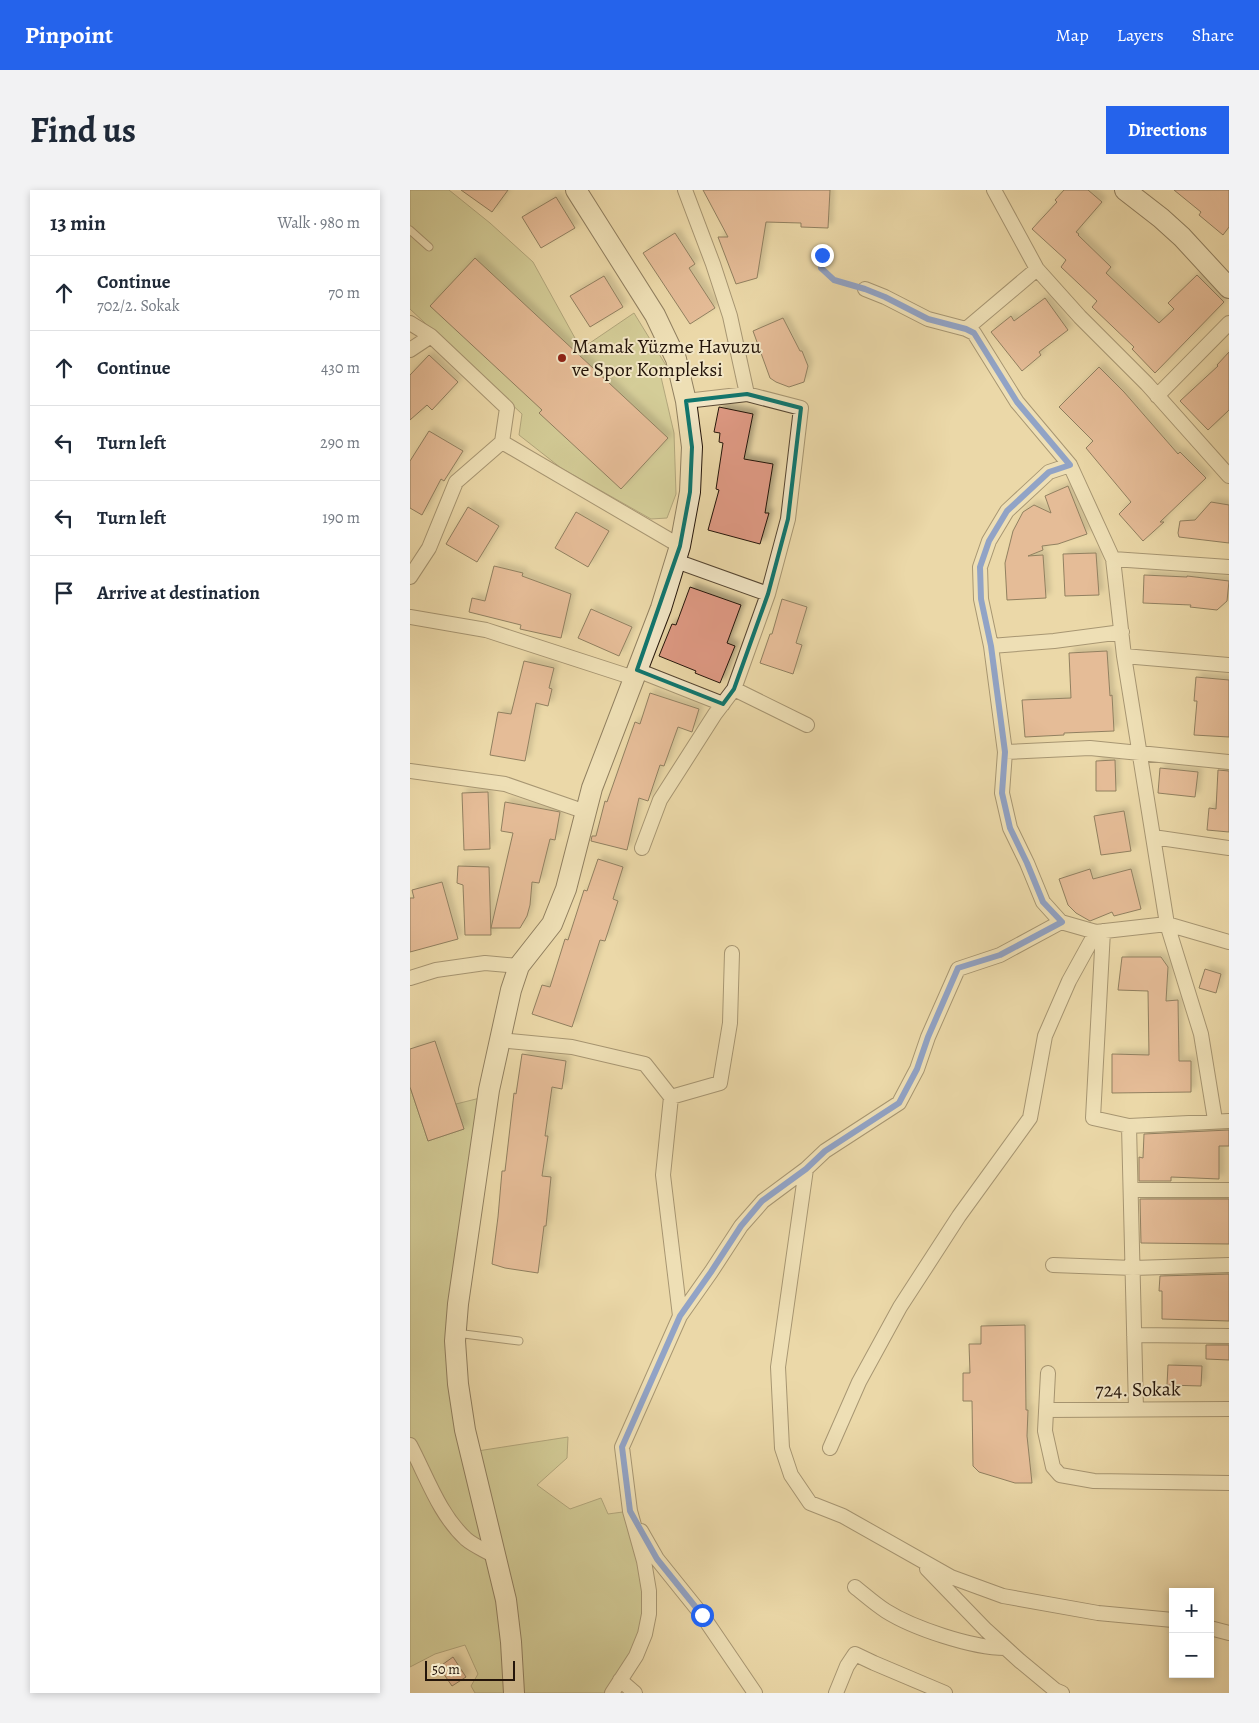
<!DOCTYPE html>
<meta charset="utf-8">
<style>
body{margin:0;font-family:Alegreya,serif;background:#f2f2f3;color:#1f2937}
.controls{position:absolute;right:15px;bottom:15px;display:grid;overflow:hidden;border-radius:0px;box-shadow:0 2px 8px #0003}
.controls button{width:45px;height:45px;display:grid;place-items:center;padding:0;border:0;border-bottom:1px solid #e0e1e3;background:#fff;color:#1f2937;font:25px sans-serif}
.scale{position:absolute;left:15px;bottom:12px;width:90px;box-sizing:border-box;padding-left:5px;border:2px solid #24150a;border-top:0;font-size:14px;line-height:18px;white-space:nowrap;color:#24150a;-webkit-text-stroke:4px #f2e6c6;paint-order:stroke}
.stop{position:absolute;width:15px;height:15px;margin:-11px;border:4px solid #2563eb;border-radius:50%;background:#fff}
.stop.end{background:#2563eb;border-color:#fff;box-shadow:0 1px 5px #0008}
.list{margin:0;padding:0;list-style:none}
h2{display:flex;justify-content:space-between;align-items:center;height:65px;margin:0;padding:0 20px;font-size:21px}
h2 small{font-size:16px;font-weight:400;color:#747a83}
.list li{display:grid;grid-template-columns:32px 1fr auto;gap:15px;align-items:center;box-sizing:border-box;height:75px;padding:0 20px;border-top:1px solid #e0e1e3}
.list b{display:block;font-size:19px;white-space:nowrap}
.list p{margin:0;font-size:16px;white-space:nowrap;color:#747a83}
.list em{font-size:16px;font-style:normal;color:#747a83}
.icon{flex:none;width:28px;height:28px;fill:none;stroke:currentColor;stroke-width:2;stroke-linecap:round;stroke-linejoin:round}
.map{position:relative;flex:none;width:819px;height:1503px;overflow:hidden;border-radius:0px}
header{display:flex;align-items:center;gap:30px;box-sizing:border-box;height:70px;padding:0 25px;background:#2563eb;color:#fff}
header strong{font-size:24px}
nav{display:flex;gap:28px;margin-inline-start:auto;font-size:18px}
.intro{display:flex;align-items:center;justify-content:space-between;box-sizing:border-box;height:120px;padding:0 30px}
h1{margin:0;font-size:35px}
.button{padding:12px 22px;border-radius:0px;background:#2563eb;color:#fff;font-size:18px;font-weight:700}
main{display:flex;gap:30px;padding:0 30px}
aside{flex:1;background:#fff;border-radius:0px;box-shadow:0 2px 8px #0003}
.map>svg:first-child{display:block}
.green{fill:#b9be86;stroke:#6e6a48}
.building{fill:#de9983;stroke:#24150a;filter:url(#shadow)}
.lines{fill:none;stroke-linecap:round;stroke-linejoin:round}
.lane-casing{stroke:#564632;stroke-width:9}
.street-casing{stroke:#564632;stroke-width:16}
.secondary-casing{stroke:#24150a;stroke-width:22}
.path{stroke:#24150a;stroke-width:2;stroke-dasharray:1 2.5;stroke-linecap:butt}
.lane{stroke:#f2e6c6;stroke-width:7}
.street{stroke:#f2e6c6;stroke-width:14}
.secondary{stroke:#f2e6c6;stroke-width:20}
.route{stroke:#2563eb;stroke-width:6}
.marked{fill:none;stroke:#0f766e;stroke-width:4;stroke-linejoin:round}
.poi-dot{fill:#8f2418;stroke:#f2e6c6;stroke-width:2}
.labels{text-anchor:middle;stroke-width:4;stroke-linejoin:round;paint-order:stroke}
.poi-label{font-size:20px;fill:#24150a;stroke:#f2e6c6;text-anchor:start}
.street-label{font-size:20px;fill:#24150a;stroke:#f2e6c6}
</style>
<header>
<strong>Pinpoint</strong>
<nav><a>Map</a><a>Layers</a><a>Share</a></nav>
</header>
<div class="intro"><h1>Find us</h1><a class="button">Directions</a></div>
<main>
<aside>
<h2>13 min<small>Walk · 980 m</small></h2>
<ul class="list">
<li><svg class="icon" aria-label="ahead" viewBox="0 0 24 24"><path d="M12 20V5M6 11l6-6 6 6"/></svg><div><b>Continue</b><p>702/2. Sokak</p></div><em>70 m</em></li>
<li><svg class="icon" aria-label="ahead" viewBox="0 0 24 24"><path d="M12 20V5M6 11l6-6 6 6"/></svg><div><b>Continue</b></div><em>430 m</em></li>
<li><svg class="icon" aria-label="left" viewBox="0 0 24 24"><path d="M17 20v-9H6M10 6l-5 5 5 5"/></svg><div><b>Turn left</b></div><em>290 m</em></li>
<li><svg class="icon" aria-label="left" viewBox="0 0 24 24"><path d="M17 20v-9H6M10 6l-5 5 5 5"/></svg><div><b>Turn left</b></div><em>190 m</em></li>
<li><svg class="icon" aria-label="arrive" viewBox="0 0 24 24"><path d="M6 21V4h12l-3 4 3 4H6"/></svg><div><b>Arrive at destination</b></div></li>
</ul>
</aside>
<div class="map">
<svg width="819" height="1503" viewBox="0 0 819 1503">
<defs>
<filter id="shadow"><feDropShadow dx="4.5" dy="-4.5" stdDeviation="2.5" flood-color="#0004"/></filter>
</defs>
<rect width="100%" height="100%" fill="#ebd8a8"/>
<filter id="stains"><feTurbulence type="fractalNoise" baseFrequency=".004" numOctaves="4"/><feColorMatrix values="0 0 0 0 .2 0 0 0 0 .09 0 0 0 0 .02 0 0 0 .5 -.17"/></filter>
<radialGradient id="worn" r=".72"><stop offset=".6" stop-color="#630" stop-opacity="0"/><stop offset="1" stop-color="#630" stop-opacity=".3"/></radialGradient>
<path class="green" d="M0 0H39L80 33 123 72 171 159 224 123 257 177 251 187 264 243 266 304 257 328 241 329 151 278 109 245 112 224 0 119Z
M0 897 18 951 54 939 46 914 78 906 48 1114 61 1262 158 1247 157 1268 127 1295 160 1319 191 1308 198 1324 220 1321 239 1424 202 1503H65L61 1496 68 1484 55 1455 25 1464 0 1477Z"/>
<path class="building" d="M51 0H98L82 22Z
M293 0H420L418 38 391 37V33L356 32 347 88 326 94 308 47H318Z
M654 0H678L692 12 666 42 669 44 668 45 701 77 696 83 749 133 764 119 758 113 787 85 814 112 745 183 722 159 724 157 682 117 687 111 651 77 656 70 622 39 647 12 645 10Z
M764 0H819V37L813 45 789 25 791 22Z
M146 7 165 38 131 58 112 27Z
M265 43 285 74 279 78 305 118 280 134 233 63Z
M65 68 258 248 211 299 129 223 132 220 20 116Z
M194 86 213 117 180 137 160 106Z
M635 108 658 140 629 162 631 165 612 181 581 142 601 126 604 131Z
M373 128 390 161H392L398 176 394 192 379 197 366 192 360 188 343 141Z
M819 162V220L798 240 770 211 808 176 807 175Z
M19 165 48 192 22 220 17 215 0 230V185Z
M689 177 714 202 768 264 770 262 796 288 750 332H754L733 351 709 324 721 312 676 258 683 251 649 217Z
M309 217 343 224 334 269 363 274 355 323H359L350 354 298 340 309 300 306 299 313 253 309 252 310 243 304 242Z
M19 241 53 261 34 291 31 289 12 325 0 318V271Z
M658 296 677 344 648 354 632 356 633 360 618 366 633 365 636 408 597 410 595 373 603 341 613 322 624 315 641 323 635 306Z
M801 312 819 315V353L769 347 768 343 770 331 785 330Z
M58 317 89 336 67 372 36 354Z
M166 322 199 341 178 377 145 358Z
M686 363 689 405 655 406 653 364Z
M84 376 113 383 112 386 161 404 151 448 110 439 111 435 59 422 62 408 75 411Z
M734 385 777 387V386L819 391 817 411 807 420 780 417 781 415 733 413Z
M280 397 331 415 317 453 325 456 310 493 285 483 286 481 249 466 262 434 266 435Z
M372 409 397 417 386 453 392 455 383 484 350 473 360 444H362Z
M181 419 222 437 209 466 168 448Z
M697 461 700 506 702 505 704 541 654 543V545L615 547 612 510 661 508 659 463Z
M114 471 144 478 139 498 142 499 138 516 126 513 115 571 80 565 88 522 101 524Z
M786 487 819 490V547L784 545 787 511H784Z
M240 503 289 519 282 542 268 537 254 576 250 575 238 611 229 608 217 660 181 651 182 646H186L195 611 197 612 225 532 230 534Z
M705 570 706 601H686V571Z
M750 578 788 582 785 607 748 603Z
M808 580 819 581V642L797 640 799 618 806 619Z
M78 602 80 659 54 660 52 603Z
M95 612 150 622 145 650 140 649 129 693 122 692 120 715 117 726 110 738H81L103 643 91 641Z
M714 621 721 661 691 665 684 626Z
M188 669 213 677 203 709 208 711 195 751 190 750 162 837 122 824 132 795 140 797 155 749 158 750 174 700 177 701Z
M48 676 79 677 81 745H55L53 695 47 693Z
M680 679 683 689 721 679 731 719 704 726 702 722 680 731 666 723 658 715 649 689Z
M32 692 48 749 0 762V708H4L2 700Z
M712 767H751L758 777 756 811 768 810 769 871H781V902L702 903V864L739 865 738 801 708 800Z
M795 779 811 784 806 803 789 798Z
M25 851 54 939 18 951 0 897V859Z
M112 864 156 871 152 899 142 897 135 946H138L132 986 141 987 136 1036H134L128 1083 95 1078 82 1074 88 1027 92 981H95L104 903 106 904Z
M819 940V956H809V989L761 987V991H729V967L733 968 734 944Z
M730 1009H819V1054L731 1053Z
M819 1084V1131L752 1129V1101H749L750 1086Z
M615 1135 616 1220H618L617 1246 622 1293H605L569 1282 563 1276 562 1211H553V1183H560L559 1154H571V1136Z
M796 1155H819V1170L796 1169Z
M758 1175 792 1176 791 1196 757 1195Z
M43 1467 56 1487 42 1496 29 1477Z"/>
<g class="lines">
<g class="lane-casing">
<path id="lane" d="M0 40 19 57
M46 1143 109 1151"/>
</g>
<g class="street-casing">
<path id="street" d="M275 0 303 74 320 126 337 204
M584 0 627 79 670 127 737 194 819 286
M455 99 475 107 518 129 556 139 564 143 607 212 660 275 703 369 714 466 757 734 791 844 805 930
M0 133 21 146 97 218 92 252 270 356
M556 139 627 79
M0 160 21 146
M747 206 819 133
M660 275 639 282 597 321 579 351 570 377 571 409 581 456 595 562 592 603 600 638 617 673 633 712 651 732 686 742 757 734 819 752
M703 369 819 377
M266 371 358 404
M0 387 19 358 46 292 92 252
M0 427 76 440 224 488
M581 456 644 451 712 442
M714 466 819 475
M227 480 313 514
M324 499 397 535
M595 562 680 558 819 572
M0 581 95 594 176 622
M743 647 819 658
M232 658 250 610 305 524 324 499 358 404 378 329 391 218 337 204 276 211
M693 741 683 928 719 936
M0 788 26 780 75 773 109 776
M89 850 162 857 235 874 261 907 253 985 270 1126
M261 907 310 893 320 833 322 763
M396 979 368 1177 372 1258 381 1285 400 1313 433 1326 541 1387 593 1406 688 1423 763 1430
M721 1000H819
M643 1075 723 1078 819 1075
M724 1145 819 1146
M638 1183 635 1241 643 1277 650 1285 684 1291 819 1293
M726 1219 719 936 819 931
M636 1220 819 1219
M0 1255C17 1287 29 1324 56 1349 64 1356 77 1361 86 1367
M420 1258 449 1192 490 1117 549 1026 620 928 635 846 659 791 686 742
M231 1341 247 1369 292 1425 345 1503
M517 1379 576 1440 610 1471 645 1500 652 1503
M445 1397C455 1405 465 1414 476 1421 503 1438 562 1458 595 1458
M800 1438 819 1443
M210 1490 225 1503
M202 1503 226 1466 235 1444 239 1424V1401L234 1371 220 1321 212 1257 270 1126 301 1082 331 1036 353 1011 396 979 415 961 489 913 507 879 518 847 548 779 590 765 651 732
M426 1503 437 1476 445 1464 464 1473 535 1503"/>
</g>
<g class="secondary-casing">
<path id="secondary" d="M715 0 751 28 772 47 819 98
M104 1503 101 1452 96 1410 55 1240 48 1194 45 1151 48 1114 79 900 101 800 109 776 142 734 156 699 182 598 251 418 270 356 280 302 282 257 276 211 266 169 245 125 166 0"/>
</g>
<path class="path" d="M412 65 411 78 424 90 443 96"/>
<use href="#lane" class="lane"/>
<use href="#street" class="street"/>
<use href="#secondary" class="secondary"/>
</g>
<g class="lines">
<path class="route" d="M292 1425 247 1369 220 1321 212 1257 270 1126 301 1082 331 1036 352 1011 396 979 415 961 489 913 507 879 518 847 548 778 590 765 652 732 633 712 617 673 600 638 592 603 595 562 581 456 571 409 570 377 579 351 597 321 639 282 660 275 607 212 564 143 556 139 518 129 475 107 455 99 424 90 411 78 412 65"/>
</g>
<path d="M0 0H819V1503H0ZM337 204 391 218 378 329 358 404 324 499 313 514 227 480 270 356 280 302 282 257 276 211Z" fill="#ebd8a8" fill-opacity=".55" fill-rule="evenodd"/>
<path class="marked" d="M337 204 391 218 378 329 358 404 324 499 313 514 227 480 270 356 280 302 282 257 276 211Z"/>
<circle class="poi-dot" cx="152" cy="168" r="5"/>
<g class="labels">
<g class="poi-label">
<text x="162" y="163">Mamak Yüzme Havuzu<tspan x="162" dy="23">ve Spor Kompleksi</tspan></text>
</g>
<g class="street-label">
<text transform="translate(728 1199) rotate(-1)" y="7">724. Sokak</text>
</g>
</g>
<rect width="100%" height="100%" filter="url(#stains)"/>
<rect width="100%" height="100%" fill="url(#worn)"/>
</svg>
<div class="controls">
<button>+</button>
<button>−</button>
</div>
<div class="scale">50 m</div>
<div class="stop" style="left:292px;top:1425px"></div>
<div class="stop end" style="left:412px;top:65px"></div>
</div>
</main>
